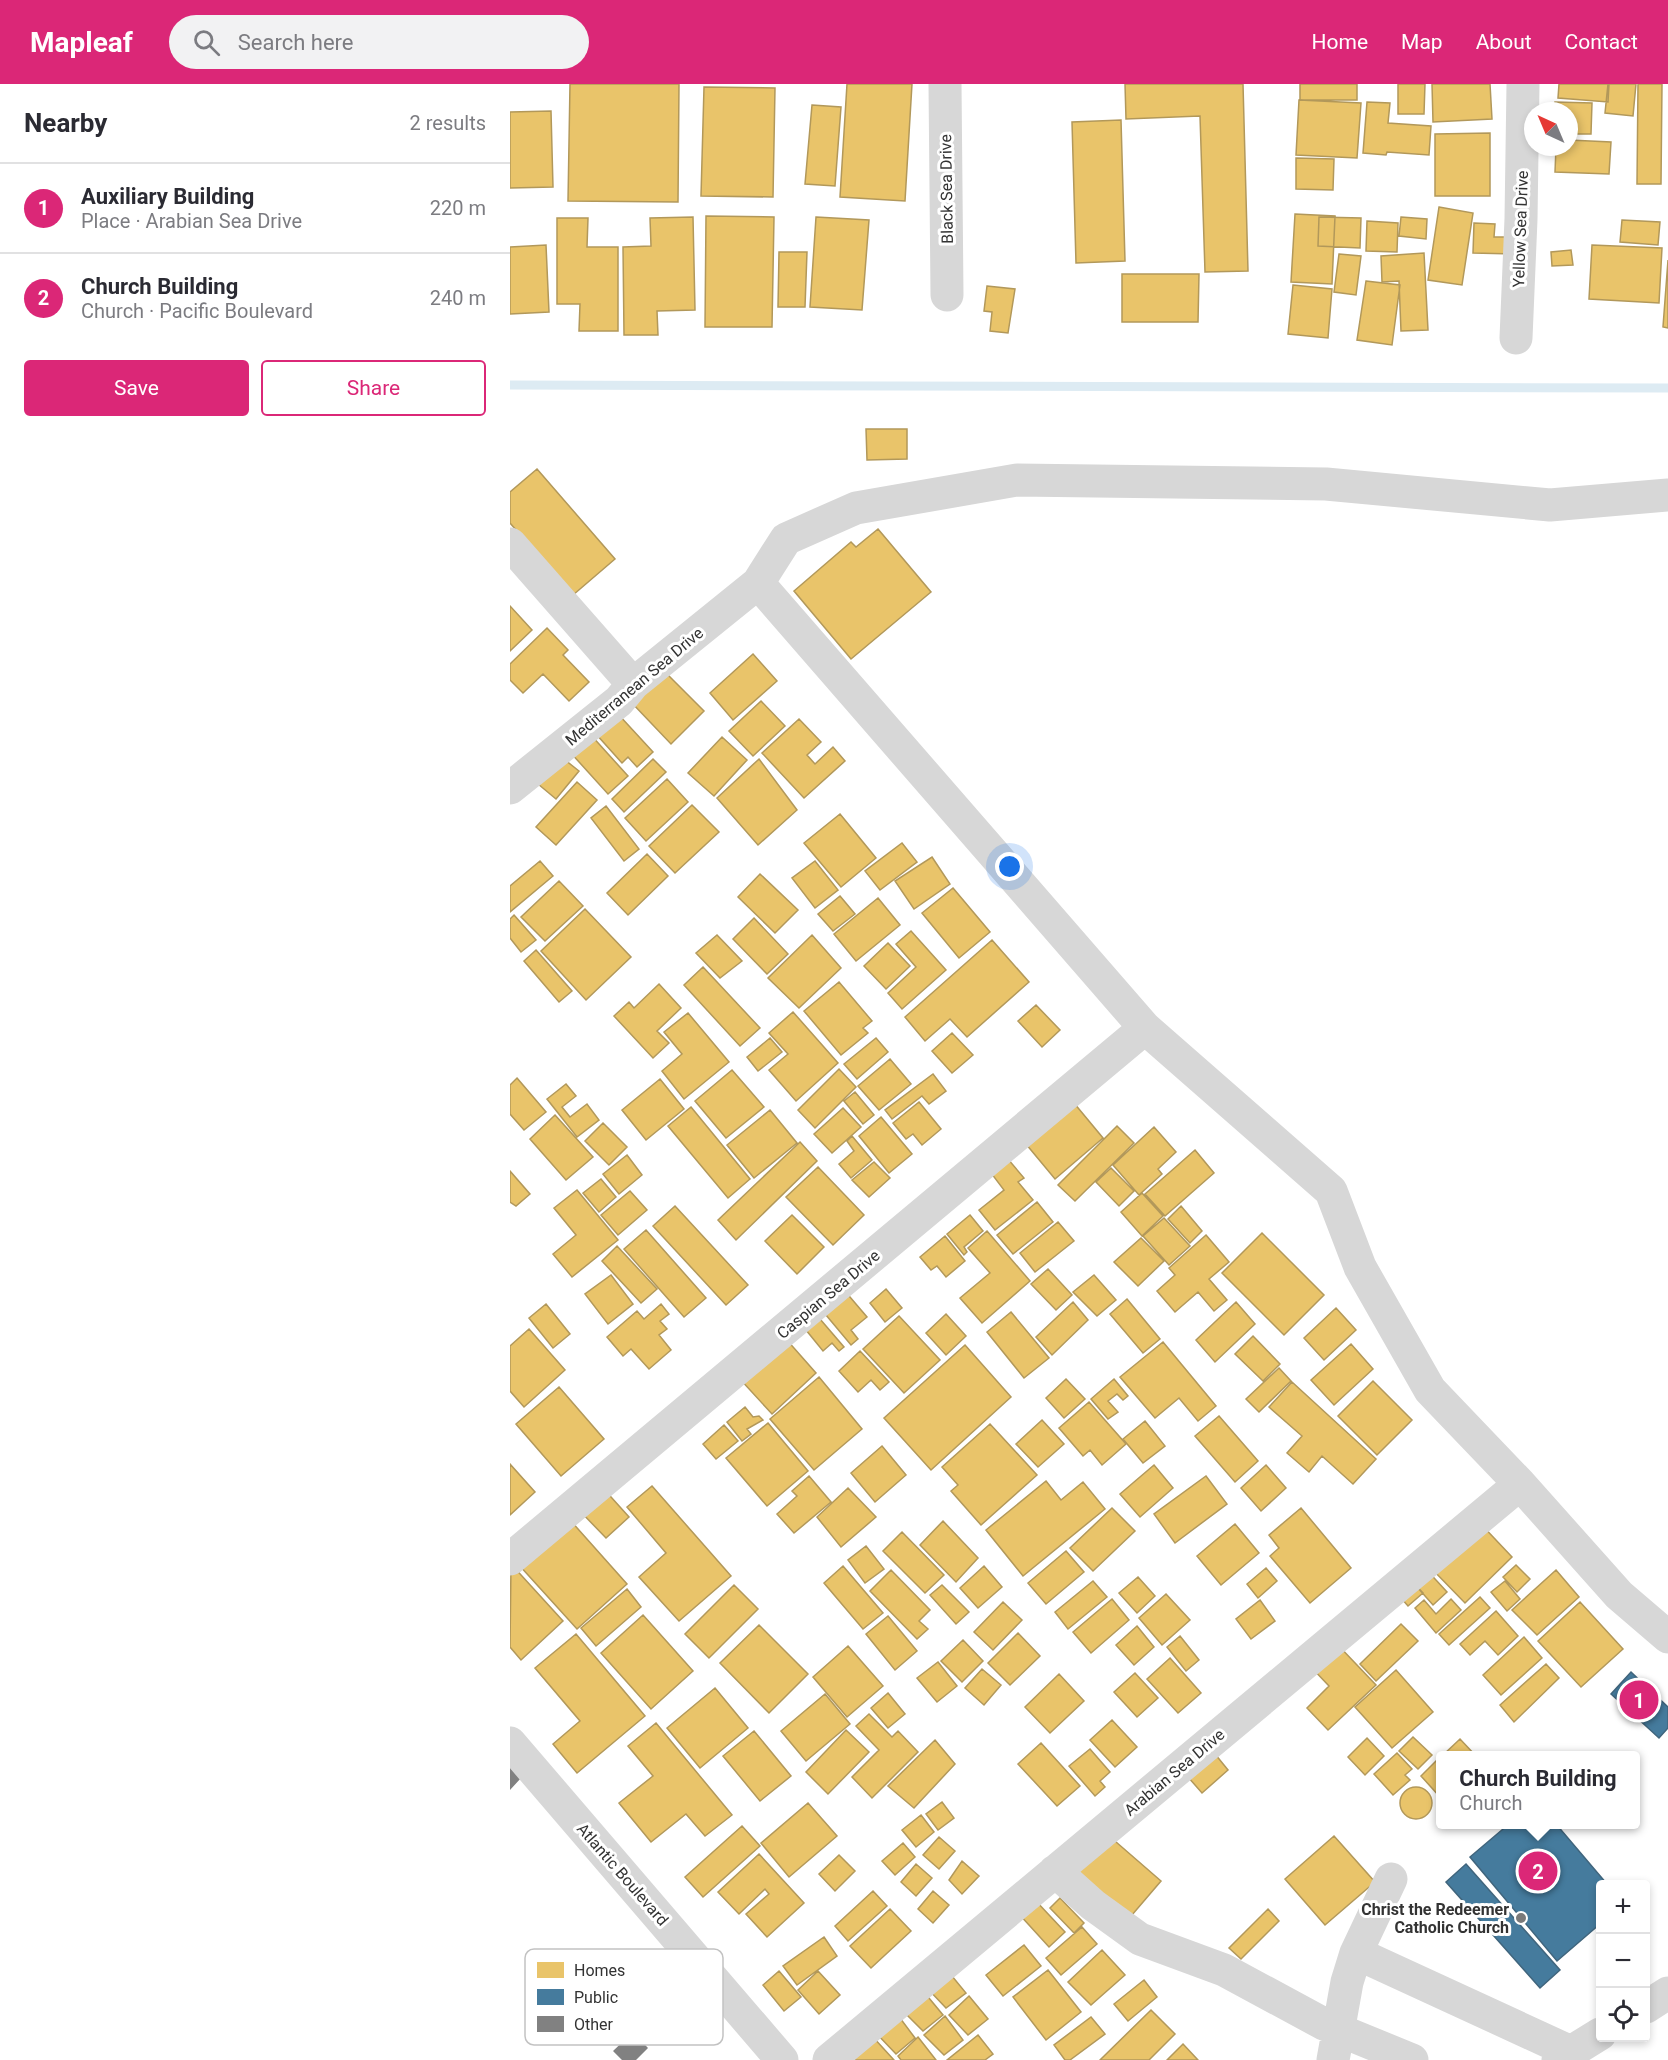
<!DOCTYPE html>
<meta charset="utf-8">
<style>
body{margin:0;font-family:Roboto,sans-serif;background:#f2f2f3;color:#2b2b33}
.controls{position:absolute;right:18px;bottom:18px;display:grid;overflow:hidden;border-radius:6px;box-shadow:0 3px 9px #0003}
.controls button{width:54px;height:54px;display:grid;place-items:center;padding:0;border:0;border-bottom:2px solid #e1e1e2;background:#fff;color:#2b2b33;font:30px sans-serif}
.compass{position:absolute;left:1014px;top:18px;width:54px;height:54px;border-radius:50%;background:#fff;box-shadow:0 3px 9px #0003;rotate:316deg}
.you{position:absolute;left:500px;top:783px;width:21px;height:21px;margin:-15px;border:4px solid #fff;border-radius:50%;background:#1a73e8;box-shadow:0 0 0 9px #1a73e833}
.badge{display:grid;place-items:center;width:39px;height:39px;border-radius:50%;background:#db2777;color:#fff;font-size:20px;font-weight:700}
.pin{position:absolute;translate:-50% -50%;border:3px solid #fff;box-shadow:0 2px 6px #0006}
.popup{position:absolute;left:926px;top:1667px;width:204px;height:78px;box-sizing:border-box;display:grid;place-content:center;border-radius:6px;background:#fff;filter:drop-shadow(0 2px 4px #0005);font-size:20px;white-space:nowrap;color:#7c7c81}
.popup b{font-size:22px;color:#2b2b33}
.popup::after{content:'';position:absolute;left:50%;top:100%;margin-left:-12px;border:12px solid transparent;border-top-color:#fff}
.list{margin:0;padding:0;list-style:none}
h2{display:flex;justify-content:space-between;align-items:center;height:78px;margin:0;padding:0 24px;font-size:26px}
h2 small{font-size:20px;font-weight:400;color:#7c7c81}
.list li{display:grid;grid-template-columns:39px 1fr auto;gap:18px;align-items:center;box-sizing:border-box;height:90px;padding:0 24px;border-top:2px solid #e1e1e2}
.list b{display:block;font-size:22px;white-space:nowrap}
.list p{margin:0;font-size:20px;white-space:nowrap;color:#7c7c81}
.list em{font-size:20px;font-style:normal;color:#7c7c81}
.actions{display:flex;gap:12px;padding:18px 24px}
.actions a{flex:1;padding:14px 0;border:2px solid #db2777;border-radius:6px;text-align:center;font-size:21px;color:#db2777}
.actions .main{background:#db2777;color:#fff}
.icon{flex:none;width:33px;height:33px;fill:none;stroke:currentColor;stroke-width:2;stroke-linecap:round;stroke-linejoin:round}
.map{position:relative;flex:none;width:1158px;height:1976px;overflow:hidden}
header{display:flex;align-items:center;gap:36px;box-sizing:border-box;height:84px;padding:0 30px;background:#db2777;color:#fff}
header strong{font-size:28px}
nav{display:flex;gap:33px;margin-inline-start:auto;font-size:21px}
.search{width:420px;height:54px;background:#f2f2f3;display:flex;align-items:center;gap:15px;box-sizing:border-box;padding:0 21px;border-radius:33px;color:#7c7c81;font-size:22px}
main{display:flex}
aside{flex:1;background:#fff}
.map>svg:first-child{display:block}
.homes{fill:#e9c46a;stroke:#b2985a;stroke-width:1.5}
.public{fill:#457b9d;stroke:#40657d;stroke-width:1.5}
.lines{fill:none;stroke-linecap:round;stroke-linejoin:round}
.stream{stroke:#ddebf3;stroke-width:9}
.building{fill:#818181}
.minor{stroke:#d7d7d7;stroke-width:33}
.poi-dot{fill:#7a7a7a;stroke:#fff;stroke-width:2}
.labels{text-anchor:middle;stroke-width:6;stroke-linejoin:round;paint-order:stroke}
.street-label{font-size:16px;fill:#333;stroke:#fff}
.poi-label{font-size:16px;font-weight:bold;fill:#333;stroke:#fff;text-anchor:end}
.key{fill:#fff;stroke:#c2c2c2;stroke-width:1.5}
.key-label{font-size:16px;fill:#333}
</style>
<header>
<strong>Mapleaf</strong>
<div class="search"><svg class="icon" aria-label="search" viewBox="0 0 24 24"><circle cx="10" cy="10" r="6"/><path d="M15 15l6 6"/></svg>Search here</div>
<nav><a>Home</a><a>Map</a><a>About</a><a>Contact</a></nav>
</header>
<main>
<aside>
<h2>Nearby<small>2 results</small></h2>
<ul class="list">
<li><span class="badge">1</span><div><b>Auxiliary Building</b><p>Place · Arabian Sea Drive</p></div><em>220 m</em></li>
<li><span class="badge">2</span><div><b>Church Building</b><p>Church · Pacific Boulevard</p></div><em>240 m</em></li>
</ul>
<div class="actions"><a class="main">Save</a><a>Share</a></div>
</aside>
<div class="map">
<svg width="1158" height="1976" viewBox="0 0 1158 1976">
<rect width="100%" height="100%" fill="#fff"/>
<path class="homes" d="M60 0H169L168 118 58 117Z
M337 0H402L395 117 330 113Z
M615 0H733L738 187 695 188 690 32 616 35Z
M790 0H847V16H790Z
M888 0H915L914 30H888Z
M922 0H980L982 35 923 38Z
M1049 0H1099L1098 18 1048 14Z
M1098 0H1126L1123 32 1095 29Z
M1128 0H1152L1151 100H1127Z
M194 3 265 4 263 113 191 112Z
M789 16 851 19 847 74 786 71Z
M857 18 880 19 878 39 921 42 919 71 877 68 876 71 853 69Z
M1045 18 1082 19 1081 50H1059V27H1045Z
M302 21 331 23 325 102 295 100Z
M41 27 43 103 0 104V28Z
M611 36 615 177 566 179 562 38Z
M980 49V112H925V50Z
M1059 56 1101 58 1099 90 1045 88 1046 63H1059Z
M786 74 824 75 823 106 786 105Z
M929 123 963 129 952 201 918 196Z
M785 130 825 132 822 200 781 198Z
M196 132 264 133 262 243H195Z
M183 133 185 226 147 227 148 251H114L113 163 141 162 140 134Z
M306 133 359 136 352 226 300 223Z
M809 133 851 134 850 164 808 162Z
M891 133 917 135 916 155 889 152Z
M47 134H78L77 163H108V247H69L70 220H47Z
M1112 136 1150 138 1148 161 1110 158Z
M857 137 888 139 887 168 856 167Z
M964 139 985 140 984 153H1004V170L963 169Z
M36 161 39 228 0 230V163Z
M1082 161 1152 164 1149 219 1079 215Z
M1061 166 1063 181 1042 182 1041 168Z
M269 168H297L295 223H268Z
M914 169 918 246 891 247 889 197 872 198 871 172Z
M829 170 851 172 846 211 824 208Z
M1158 176V244L1153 243Z
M612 190H689L688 238H612Z
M856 197 890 201 882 261 847 256Z
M783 201 822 205 818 254 778 250Z
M477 202 505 205 498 249 480 247 482 228 474 227Z
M356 345H397V375L357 376Z
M27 385 105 475 63 511 0 439V408Z
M368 445 421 508 341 575 284 507 341 458 346 463Z
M0 522 22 546 0 567Z
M37 544 58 566 53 571 79 598 59 617 33 590 13 609 0 596V580Z
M243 570 267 597 223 636 200 609Z
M153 586 194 627 161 660 121 618Z
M251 617 275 642 243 672 219 647Z
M108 630 143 668 127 683 118 673 112 679 86 650Z
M289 635 311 658 297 671 305 680 323 663 335 677 294 714 252 669Z
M80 650 118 692 98 710 60 668Z
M212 653 237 676 204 712 178 689Z
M50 672 69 687 46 715 28 700Z
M143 675 156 688 114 728 102 715Z
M249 675 287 726 248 761 207 714Z
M157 695 178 718 136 757 115 734Z
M67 698 87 716 46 761 26 743Z
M182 721 209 748 165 789 139 762Z
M96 722 129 765 114 777 81 734Z
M330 730 366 774 331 803 294 759Z
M392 759 407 778 370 806 355 787Z
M137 770 158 792 118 831 97 809Z
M422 773 440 800 404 825 385 797Z
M30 777 43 792 0 828V802Z
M305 777 328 806 305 824 282 794Z
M250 790 288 826 265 849 228 813Z
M49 797 73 822 35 857 11 833Z
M443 804 480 848 449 874 412 829Z
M330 812 345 830 323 847 308 830Z
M368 814 390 841 346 877 324 850Z
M75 825 121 873 76 916 31 867Z
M4 831 26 856 11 868 0 854V835Z
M244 834 278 870 257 890 223 855Z
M401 847 436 886 392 925 378 909 406 883 386 860Z
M207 851 232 877 210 894 186 869Z
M302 851 331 884 289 924 258 894Z
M482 856 519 898 457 953 440 935 415 957 395 933Z
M378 859 400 882 376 905 354 882Z
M26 866 62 907 49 918 14 877Z
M193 883 250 944 230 962 174 901Z
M329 898 362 937 353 944 358 949 331 971 294 927Z
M149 900 171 924 147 947 159 959 143 974 104 932 119 918 124 924Z
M526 921 550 946 532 963 508 937Z
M283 928 328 979 286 1017 259 986 278 970 259 949Z
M178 929 219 978 174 1015 152 987 172 970 154 948Z
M442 949 463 971 442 989 422 967Z
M260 954 272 968 248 987 237 973Z
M366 954 378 968 347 995 334 980Z
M380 975 401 1000 369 1026 348 1002Z
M329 985 346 1003 305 1044 288 1026Z
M222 986 254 1023 216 1054 185 1017Z
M423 990 436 1007 419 1020 412 1012 382 1035 375 1026Z
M7 994 36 1028 14 1046 0 1030V1001Z
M150 995 174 1025 136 1056 112 1026Z
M56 1000 66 1012 52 1023 60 1033 77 1020 89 1036 67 1053 37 1015Z
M345 1008 364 1031 353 1040 334 1017Z
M559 1013 593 1054 545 1095 511 1054Z
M409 1018 431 1045 412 1061 403 1050 396 1055 383 1039Z
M181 1023 240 1095 218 1114 158 1042Z
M333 1024 351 1043 322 1069 304 1050Z
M260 1026 287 1059 244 1094 217 1061Z
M45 1031 83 1073 56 1096 20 1055Z
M371 1033 402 1070 379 1089 349 1052Z
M93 1039 117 1063 99 1081 75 1057Z
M607 1042 624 1059 565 1117 548 1101Z
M644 1043 666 1068 648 1085 652 1090 629 1111 603 1081Z
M342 1052 362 1076 341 1094 329 1080 344 1067 337 1057Z
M290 1058 307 1077 226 1156 208 1136Z
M685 1066 704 1089 655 1132 635 1110Z
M492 1068 514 1094 508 1098 523 1116 485 1146 469 1126 494 1106 475 1081Z
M117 1071 132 1091 109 1110 93 1090Z
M364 1078 380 1094 359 1113 342 1096Z
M308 1083 354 1131 323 1161 276 1113Z
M601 1084 624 1107 609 1122 586 1098Z
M0 1087 20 1110 6 1122 0 1118Z
M91 1095 106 1113 89 1128 73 1109Z
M67 1106 108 1156 62 1193 43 1170 66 1151 44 1124Z
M120 1107 137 1126 108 1151 91 1131Z
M632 1109 653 1132 632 1152 611 1128Z
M527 1118 543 1138 503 1170 487 1151Z
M165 1122 238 1201 216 1221 143 1142Z
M671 1122 692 1147 680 1159 658 1135Z
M282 1131 314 1163 287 1190 255 1157Z
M460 1131 473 1147 454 1163 457 1168 454 1171 437 1150Z
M654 1134 680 1162 659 1181 633 1152Z
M548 1138 564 1157 525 1188 510 1169Z
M136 1146 196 1214 174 1233 114 1165Z
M477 1147 520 1197 472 1239 450 1214 480 1189 458 1164Z
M752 1149 814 1211 774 1251 712 1189Z
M696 1151 719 1178 699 1195 717 1216 704 1227 688 1208 665 1228 647 1207 665 1191 659 1184Z
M435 1152 455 1177 436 1193 427 1182 421 1186 410 1173Z
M631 1154 654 1177 628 1202 604 1178Z
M107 1162 147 1205 131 1219 92 1177Z
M538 1185 562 1211 546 1226 521 1200Z
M101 1191 123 1220 98 1240 75 1210Z
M584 1191 606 1216 587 1232 563 1208Z
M376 1205 392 1224 375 1238 360 1219Z
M334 1206 357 1233 341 1246 348 1255 341 1261 311 1225Z
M617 1215 650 1255 633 1269 600 1230Z
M563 1218 578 1236 542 1271 526 1253Z
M726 1218 745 1240 705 1278 686 1256Z
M36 1220 60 1250 43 1264 19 1234Z
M151 1220 159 1230 150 1237 157 1245 149 1251 161 1266 139 1285 121 1265 113 1272 97 1253 127 1227 134 1235Z
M826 1224 846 1246 814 1276 794 1254Z
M501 1228 539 1274 514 1294 477 1248Z
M436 1230 456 1252 436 1271 416 1249Z
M389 1232 430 1276 394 1309 353 1265Z
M310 1235 334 1263 329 1267 322 1259 313 1267 296 1246Z
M19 1245 55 1286 14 1323 0 1307V1262Z
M743 1252 770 1280 753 1297 725 1270Z
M276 1255 306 1289 262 1330 230 1295Z
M653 1258 706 1322 688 1337 669 1314 645 1334 610 1293Z
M841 1260 863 1285 824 1321 801 1296Z
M455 1261 501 1313 421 1386 374 1334Z
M350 1267 379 1298 370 1306 361 1296 348 1308 329 1287Z
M769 1284 781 1297 749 1328 736 1315Z
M309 1293 352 1345 304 1386 260 1335Z
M556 1295 575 1315 554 1334 536 1314Z
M604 1295 618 1312 613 1316 607 1310 598 1317 608 1328 598 1335 581 1315Z
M863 1297 902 1336 867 1371 828 1332Z
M782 1298 866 1375 843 1400 812 1372 799 1388 777 1369 792 1352 759 1323Z
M49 1303 94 1355 51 1392 6 1340Z
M579 1318 616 1360 592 1381 580 1366 573 1372 549 1344Z
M235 1323 243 1333 249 1332 253 1336 237 1345 241 1350 232 1357 217 1338Z
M709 1332 748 1377 725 1398 685 1352Z
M532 1336 554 1360 528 1383 506 1360Z
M635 1337 655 1362 633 1379 613 1355Z
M258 1339 298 1387 257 1422 216 1374Z
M480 1340 527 1391 471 1441 441 1407 448 1401 432 1383Z
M214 1341 228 1357 206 1375 193 1360Z
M372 1362 396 1391 365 1418 341 1389Z
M0 1380 25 1408 0 1431Z
M644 1381 663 1404 630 1433 610 1410Z
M756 1381 776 1404 751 1427 731 1404Z
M299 1392 321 1418 284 1449 267 1430 287 1412 282 1407Z
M696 1392 717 1420 665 1459 644 1430Z
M536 1397 551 1416 573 1398 595 1425 513 1492 476 1446Z
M142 1402 221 1492 169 1537 129 1493 156 1469 117 1423Z
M92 1403 119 1433 96 1454 68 1425Z
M338 1404 366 1433 331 1463 307 1433Z
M602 1424 625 1447 583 1487 560 1464Z
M791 1424 841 1484 800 1519 760 1472 769 1464 759 1451Z
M60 1436 117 1500 67 1545 9 1481Z
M433 1437 468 1474 446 1498 410 1461Z
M968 1437 1002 1473 955 1519 920 1483Z
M725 1440 749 1469 711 1501 687 1472Z
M392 1448 434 1491 415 1509 373 1467Z
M356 1462 374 1485 355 1499 338 1476Z
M556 1467 574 1488 536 1520 518 1499Z
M1 1480 53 1537 11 1576 0 1563Z
M1006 1481 1020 1495 1007 1508 993 1493Z
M333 1482 373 1529 353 1545 314 1499Z
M474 1482 492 1503 468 1524 450 1504Z
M914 1483 937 1508 923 1521 900 1495Z
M756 1484 767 1497 748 1514 737 1500Z
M381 1486 420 1526 409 1537 418 1545 407 1555 360 1507Z
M1046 1486 1069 1513 1027 1551 1002 1526Z
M628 1493 645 1512 627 1529 609 1509Z
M899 1494 913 1509 898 1522 885 1507Z
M583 1497 597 1513 558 1545 545 1528Z
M995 1497 1010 1515 997 1527 981 1508Z
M224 1501 248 1525 199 1574 175 1550Z
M432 1501 459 1528 446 1540 420 1511Z
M117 1505 131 1523 86 1562 71 1544Z
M656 1510 680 1536 652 1561 629 1534Z
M970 1513 980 1524 939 1561 929 1550Z
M602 1515 619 1536 581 1569 563 1548Z
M941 1515 951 1526 926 1549 905 1524 914 1516 926 1530Z
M750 1516 765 1537 741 1555 726 1535Z
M493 1518 512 1536 483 1566 464 1548Z
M1070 1518 1113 1565 1071 1603 1028 1557Z
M986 1527 1008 1552 988 1571 975 1557 960 1571 950 1560Z
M133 1531 183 1587 141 1625 91 1569Z
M378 1532 407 1567 385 1586 356 1550Z
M891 1540 908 1557 866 1597 850 1580Z
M249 1541 298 1590 259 1629 210 1579Z
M627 1542 644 1563 624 1581 606 1561Z
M508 1549 530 1572 500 1601 478 1579Z
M66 1550 135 1632 67 1689 43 1660 70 1637 25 1584Z
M670 1552 689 1576 676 1587 657 1563Z
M1014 1553 1032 1574 991 1611 973 1591Z
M453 1556 473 1577 452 1598 431 1577Z
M826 1559 866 1601 818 1646 797 1624 819 1602 801 1583Z
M338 1562 373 1602 337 1633 303 1593Z
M660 1574 691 1609 668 1629 637 1595Z
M428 1578 447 1602 427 1618 407 1594Z
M1036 1580 1049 1594 1004 1638 990 1621Z
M472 1585 491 1601 474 1621 455 1604Z
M886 1586 923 1628 882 1664 845 1623Z
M625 1589 648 1614 627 1633 604 1608Z
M549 1590 574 1617 540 1649 515 1623Z
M205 1604 238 1644 190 1684 157 1644Z
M378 1609 395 1630 378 1644 361 1624Z
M315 1610 340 1640 296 1677 271 1647Z
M359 1630 382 1653 388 1647 408 1668 362 1714 342 1693 369 1666 346 1642Z
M602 1636 627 1663 605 1683 580 1656Z
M146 1639 222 1731 195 1752 176 1730 141 1758 109 1719 143 1692 118 1662Z
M336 1646 359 1668 318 1710 296 1688Z
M244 1647 281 1692 250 1717 213 1672Z
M903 1653 922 1671 908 1685 889 1667Z
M857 1654 874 1672 855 1691 838 1673Z
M950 1655 966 1672H932Z
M425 1656 445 1680 404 1724 378 1702Z
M531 1659 570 1702 547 1722 508 1680Z
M580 1665 600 1688 590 1697 595 1703 585 1712 559 1682Z
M887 1669 902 1685 895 1691 900 1696 883 1711 864 1690Z
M705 1670 718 1686 692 1709 678 1693Z
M930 1673V1713L911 1692Z
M890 1719a16 16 0 1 1 32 0a16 16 0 1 1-32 0Z
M432 1718 444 1734 428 1746 416 1730Z
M298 1719 327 1752 279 1793 251 1759Z
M411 1731 424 1748 406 1763 392 1746Z
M232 1742 250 1762 193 1813 175 1793Z
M598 1751 651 1797 616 1838 563 1792Z
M824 1752 865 1798 815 1841 775 1795Z
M429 1753 445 1767 429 1785 413 1771Z
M393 1759 405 1773 385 1791 372 1777Z
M249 1770 294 1819 257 1853 236 1830 259 1810 255 1805 229 1830 208 1808Z
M329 1771 345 1787 325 1807 309 1790Z
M452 1777 469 1792 452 1810 439 1796Z
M406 1780 422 1794 406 1812 391 1798Z
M363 1807 377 1822 338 1857 325 1842Z
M423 1807 439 1821 423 1839 408 1825Z
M550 1814 574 1839 564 1849 540 1824Z
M525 1816 555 1848 539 1863 509 1830Z
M380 1825 401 1847 361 1884 340 1862Z
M758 1825 769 1837 731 1875 719 1864Z
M572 1843 587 1860 551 1891 536 1874Z
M314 1853 327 1872 287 1901 273 1882Z
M514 1861 531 1882 493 1912 476 1891Z
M592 1866 615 1891 581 1921 558 1898Z
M437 1886 456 1909 436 1924 417 1904Z
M538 1886 571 1928 536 1956 503 1913Z
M269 1887 291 1913 274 1927 253 1901Z
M308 1887 330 1911 309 1930 288 1906Z
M634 1896 647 1913 618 1937 604 1920Z
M414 1908 433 1931 413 1947 393 1927Z
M459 1912 478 1935 458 1951 439 1931Z
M641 1926 665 1950 639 1976H590Z
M387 1930 405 1954 386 1970 366 1949Z
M435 1932 453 1956 434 1971 414 1951Z
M581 1933 595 1950 560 1976H555L544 1961Z
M468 1951 483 1970 475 1976H437Z
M362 1952 384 1976H345L341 1971Z
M408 1953 426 1976H391L388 1972Z
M673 1960 688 1976H657Z"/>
<path class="public" d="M1121 1588 1158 1623V1644L1149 1654 1101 1610Z
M999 1740H1046L1097 1800H1090V1840L1047 1877 960 1773Z
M956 1780 1050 1886 1030 1904 936 1798Z"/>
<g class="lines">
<path class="stream" d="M0 301 1158 304"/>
</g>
<path class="building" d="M0 1683 11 1694 0 1706Z
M123 1948 138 1964 126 1976H112L103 1967Z"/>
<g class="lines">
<path class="minor" d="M435 0 437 211
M1006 254 1011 135 1013 0
M0 460 123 600
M248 499 635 944 821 1107 850 1183 920 1306 1010 1400 1109 1511 1158 1553
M0 704 109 617 123 600 248 499 276 455 346 424 507 396 816 400 1040 421 1158 411
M0 1475 635 944
M0 1659 272 1976
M545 1787 583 1821 630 1855 714 1886 814 1940 902 1976
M846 1869 1061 1968
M1136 1923 1158 1909
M319 1976 1010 1400
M823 1976 837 1898 846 1869 881 1795
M1048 1976 1090 1950"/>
</g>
<circle class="poi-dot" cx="1011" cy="1834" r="6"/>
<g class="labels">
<g class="street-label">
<text transform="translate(436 105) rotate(-91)" y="6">Black Sea Drive</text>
<text transform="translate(1010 145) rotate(-88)" y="6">Yellow Sea Drive</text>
<text transform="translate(124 602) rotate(-40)" y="6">Mediterranean Sea Drive</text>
<text transform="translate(318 1210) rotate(-40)" y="6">Caspian Sea Drive</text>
<text transform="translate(664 1688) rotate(-40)" y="6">Arabian Sea Drive</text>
<text transform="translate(113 1790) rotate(49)" y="6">Atlantic Boulevard</text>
</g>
<g class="poi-label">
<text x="999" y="1831">Christ the Redeemer<tspan x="999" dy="18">Catholic Church</tspan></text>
</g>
</g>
<rect x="15" y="1865" width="198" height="96" rx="9" class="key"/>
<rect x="27" y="1878" width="27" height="16" fill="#e9c46a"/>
<rect x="27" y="1905" width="27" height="16" fill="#457b9d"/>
<rect x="27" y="1932" width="27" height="16" fill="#818181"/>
<g class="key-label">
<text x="64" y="1892">Homes</text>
<text x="64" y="1919">Public</text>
<text x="64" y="1946">Other</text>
</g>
</svg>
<div class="controls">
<button>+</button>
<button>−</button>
<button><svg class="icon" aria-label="locate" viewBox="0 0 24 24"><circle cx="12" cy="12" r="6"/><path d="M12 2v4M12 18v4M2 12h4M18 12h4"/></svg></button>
</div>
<svg class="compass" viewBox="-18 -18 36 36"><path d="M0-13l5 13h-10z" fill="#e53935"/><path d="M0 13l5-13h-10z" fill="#7c7c81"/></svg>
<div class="you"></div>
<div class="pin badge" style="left:1129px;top:1616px">1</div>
<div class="pin badge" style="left:1028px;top:1787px">2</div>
<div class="popup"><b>Church Building</b>Church</div>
</div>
</main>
